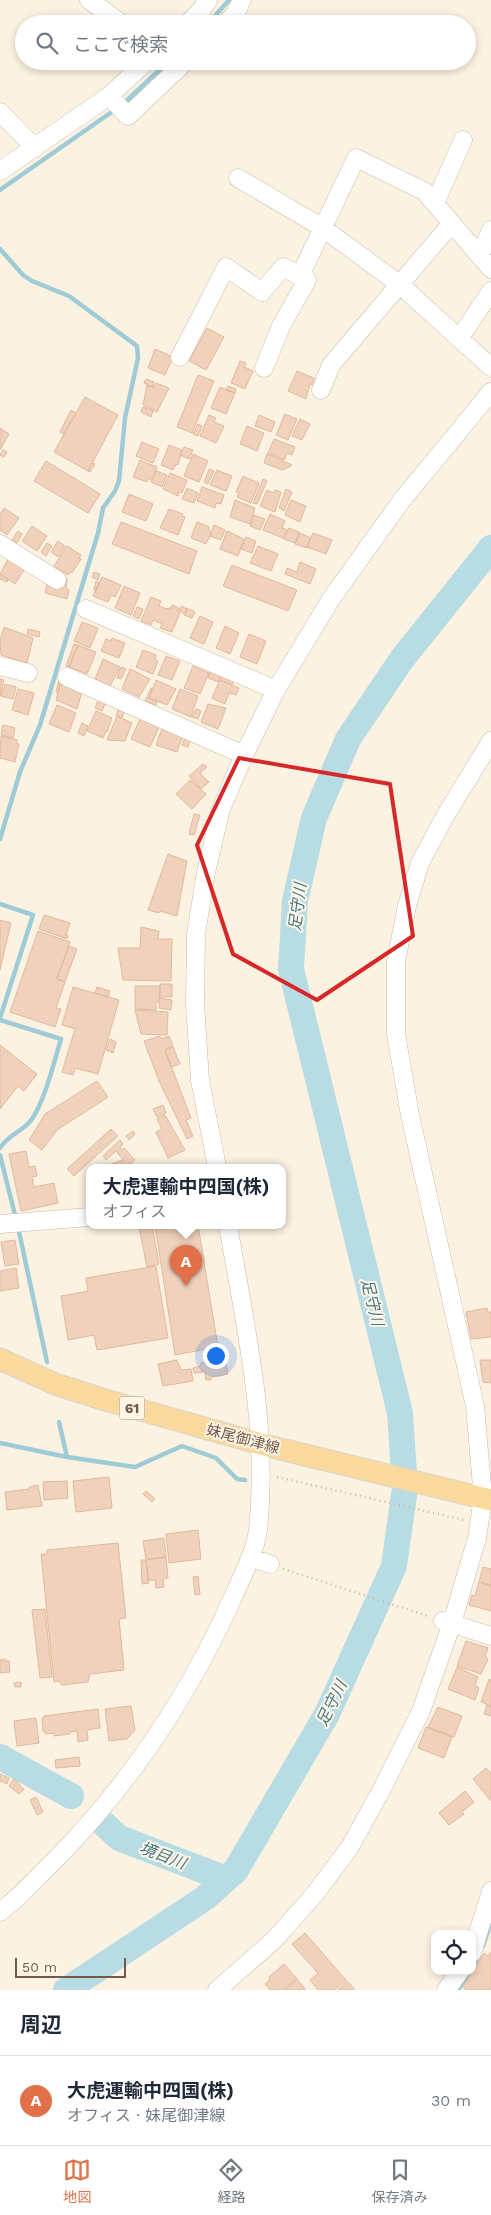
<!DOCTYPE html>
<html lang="ja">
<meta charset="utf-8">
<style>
body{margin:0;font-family:"Work Sans","Noto Sans JP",sans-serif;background:#f6f6f7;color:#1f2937}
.controls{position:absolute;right:15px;bottom:15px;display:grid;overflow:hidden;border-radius:10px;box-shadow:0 2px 8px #0003}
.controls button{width:45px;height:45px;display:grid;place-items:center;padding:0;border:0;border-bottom:1px solid #e0e1e3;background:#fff;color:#1f2937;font:25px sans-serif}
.scale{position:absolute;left:15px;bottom:12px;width:111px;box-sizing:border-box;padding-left:5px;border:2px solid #725949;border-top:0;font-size:14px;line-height:18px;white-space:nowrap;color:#725949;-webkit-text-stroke:4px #fff6e8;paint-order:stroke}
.you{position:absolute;left:215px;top:1355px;width:18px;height:18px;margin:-12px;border:4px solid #fff;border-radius:50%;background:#1a73e8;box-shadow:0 0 0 8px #1a73e833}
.badge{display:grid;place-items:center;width:32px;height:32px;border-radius:50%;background:#e2714a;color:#fff;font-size:16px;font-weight:700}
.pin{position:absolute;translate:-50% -41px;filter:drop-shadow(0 1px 2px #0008)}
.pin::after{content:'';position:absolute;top:26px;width:18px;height:15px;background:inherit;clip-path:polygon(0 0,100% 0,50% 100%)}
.popup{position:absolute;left:86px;top:1164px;width:200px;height:65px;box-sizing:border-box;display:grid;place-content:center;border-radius:10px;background:#fff;filter:drop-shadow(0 1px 4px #0005);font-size:16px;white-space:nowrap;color:#747a83}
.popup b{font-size:19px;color:#1f2937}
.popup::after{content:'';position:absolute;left:50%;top:100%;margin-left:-10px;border:10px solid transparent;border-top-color:#fff}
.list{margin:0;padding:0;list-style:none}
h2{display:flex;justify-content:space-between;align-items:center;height:65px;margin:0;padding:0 20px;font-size:21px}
h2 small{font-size:16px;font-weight:400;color:#747a83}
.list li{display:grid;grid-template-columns:32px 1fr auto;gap:15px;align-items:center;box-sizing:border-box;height:90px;padding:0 20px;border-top:1px solid #e0e1e3}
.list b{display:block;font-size:19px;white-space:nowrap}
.list p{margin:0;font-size:16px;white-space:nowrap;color:#747a83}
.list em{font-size:16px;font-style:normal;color:#747a83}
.icon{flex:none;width:28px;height:28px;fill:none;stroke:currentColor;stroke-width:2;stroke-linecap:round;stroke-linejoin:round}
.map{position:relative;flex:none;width:491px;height:1990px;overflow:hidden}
.search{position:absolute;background:#fff;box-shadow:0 2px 8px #0003;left:15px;right:15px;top:15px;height:55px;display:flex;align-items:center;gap:12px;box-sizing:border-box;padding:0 18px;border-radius:28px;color:#747a83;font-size:19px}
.sheet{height:155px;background:#fff}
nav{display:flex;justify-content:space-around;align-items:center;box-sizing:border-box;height:70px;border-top:1px solid #e0e1e3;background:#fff;font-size:14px;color:#747a83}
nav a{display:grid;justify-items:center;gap:2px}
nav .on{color:#e2714a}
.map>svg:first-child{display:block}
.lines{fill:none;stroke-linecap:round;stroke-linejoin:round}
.stream{stroke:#9ecbd6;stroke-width:4.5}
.river{stroke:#b7dce4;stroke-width:26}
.building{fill:#f0d1bb;stroke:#e2b99b}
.minor-casing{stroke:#ccbaa9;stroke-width:19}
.major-casing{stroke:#dad4d0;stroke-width:23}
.path{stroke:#d4b59e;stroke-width:2.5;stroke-dasharray:1 4;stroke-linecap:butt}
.minor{stroke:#fff;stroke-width:18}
.major{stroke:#f9d99c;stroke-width:21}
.marked{fill:none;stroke:#d62828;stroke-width:4;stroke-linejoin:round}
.labels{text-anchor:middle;stroke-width:4;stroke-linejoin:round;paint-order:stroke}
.shield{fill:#fff6e8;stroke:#9c8879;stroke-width:1}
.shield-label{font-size:14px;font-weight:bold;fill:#725949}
.street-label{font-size:15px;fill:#725949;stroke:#fff6e8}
.water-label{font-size:16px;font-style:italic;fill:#447985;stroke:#fff6e8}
</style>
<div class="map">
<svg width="491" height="1990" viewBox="0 0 491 1990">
<rect width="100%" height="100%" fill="#fbf2e2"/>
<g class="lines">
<path class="stream" d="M208 24 229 0
M122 105 169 61
M0 190 116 109
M0 249 23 275 32 281 69 296 137 346 138 358 125 418 119 481 115 491 103 508 98 533 40 725 20 772 0 839
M0 904 33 915 0 1018
M0 1020 61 1039C54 1062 45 1100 32 1119 24 1131 9 1134 0 1148
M0 1155 16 1219
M18 1227 47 1362
M59 1422 67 1457
M0 1443 67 1457 135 1467 182 1446 216 1458 237 1479 245 1480
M483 1946 491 1922
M472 1967 479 1955
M458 1990 470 1971"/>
<path class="river" d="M0 1757 71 1796
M104 1824 119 1838 226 1879
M66 1990 205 1898 236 1870 327 1714 394 1566 405 1488 400 1413 291 969 295 901 314 818 348 739 402 659 491 548"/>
</g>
<path class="building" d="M207 328 224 337 206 370 189 361Z
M155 349 173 357 165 375 148 368Z
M240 361 246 363 244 367 253 371 245 389 231 383Z
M297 371 316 379 313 385 310 384 306 399 288 391Z
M198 375 214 381 192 433 177 427Z
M146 379 154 382 153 387 144 383Z
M156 383 169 388 157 412 143 405 147 385 154 388Z
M228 386 236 389 235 393 226 390Z
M220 387 235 393 226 414 211 408Z
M85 397 118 415 88 471 54 452Z
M143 407 153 411 151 417 141 412Z
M71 410 76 413 64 434 60 432Z
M285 414 297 419 288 440 276 435Z
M209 415 216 418 214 422 224 426 216 443 200 436Z
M259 415 275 422 271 432 255 426Z
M300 419 310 424 302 440 292 436Z
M198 424 202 426 198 436 193 434Z
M247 426 264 433 257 451 240 444Z
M0 428 9 434 0 450Z
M274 439 295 447 292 455 287 453 284 460 268 453Z
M142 442 159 449 153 463 136 456Z
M169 445 182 450 178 465 176 464 173 470 161 465Z
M184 447 193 450 189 459 180 455Z
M3 450 7 452 4 457 0 455Z
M193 454 208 461 199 482 184 476Z
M267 454 292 465 291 466 282 470 264 463Z
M140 460 157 467 152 480 148 478 147 482 133 477Z
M46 461 100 494 88 513 34 481Z
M92 463 95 464 90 472 88 471Z
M209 469 214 471 208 484 204 482Z
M217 470 232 476 226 491 210 485Z
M156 471 167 475 162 487 151 482Z
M170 473 187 480 182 493 179 492 178 496 163 489Z
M243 476 259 483 251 503 237 497 239 493 236 492Z
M263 479 267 481 257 504 253 503Z
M202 487 224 495 221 504 216 503 215 508 197 501Z
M187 488 198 493 194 503 182 499Z
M286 489 292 492 284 511 279 508Z
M267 490 273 493 275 490 281 492 275 512 260 506Z
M129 494 153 504 146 521 122 512Z
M235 500 255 508 250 524 230 517Z
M291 500 306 506 300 522 285 515Z
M4 508 19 518 7 535 0 530V514Z
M169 509 183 514 182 516 185 517 178 535 160 528Z
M270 514 285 521 282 528 287 530 283 538 263 530Z
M254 515 265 519 260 530 250 526Z
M121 522 197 551 189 574 112 544Z
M197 522 209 527V531L212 532 206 544 191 538Z
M214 525 225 530 221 540 210 536Z
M32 526 47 536 37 551 22 541Z
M289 528 299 532 295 543 284 539Z
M18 531 22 534 17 543 12 540Z
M227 531 244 539 238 556 220 549Z
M300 533 311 538 307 548 295 544Z
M313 533 332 540 326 554 307 547Z
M246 537 256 541 252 553 241 549Z
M58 541 65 546 58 557 51 552Z
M47 543 52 546 46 556 41 552Z
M67 546 81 555 79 558 81 559 72 573 70 572 68 575 54 566Z
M258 546 278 554 271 571 250 563Z
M9 557 26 567 15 584 0 574Z
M300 562 316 569 310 584 285 574 287 568 297 572Z
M232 565 297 590 288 611 223 586Z
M94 572 100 574 98 580 92 577Z
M0 574 8 579 7 582 0 579Z
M60 576 67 579 66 589 69 590 67 599 45 593 47 584 55 586Z
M102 577 121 585 115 597 111 595 108 602 93 596Z
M96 581 99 583 96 591 94 590Z
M124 586 140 593 131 615 115 608Z
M151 597 161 601 159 606 167 609 168 608 170 609 172 605 179 608 177 611 180 613 172 632 160 628 162 624 153 620 151 625 141 621Z
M181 606 187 609 185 614 179 611Z
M137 607 143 609 139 619 133 616Z
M187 608 195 612 192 618 184 615Z
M200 616 213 622 204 644 190 638Z
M82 622 98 628 90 648 74 641Z
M225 626 239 633 230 654 216 648Z
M4 627 33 638 27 663 1 655 0 641Z
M28 629 40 632 39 637 27 634Z
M249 634 266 641 257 664 240 657Z
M112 638 125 643 119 658 101 651 106 639 111 641Z
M74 644 78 645 69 667 66 666Z
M78 645 96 652 87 674 69 667Z
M143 650 156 655 155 659 158 661 153 674 136 667Z
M166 656 180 661 172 680 158 675Z
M103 659 120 667 110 686 95 679Z
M193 666 209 673 200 694 184 688Z
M121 667 126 669 121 679 117 678Z
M211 668 222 672 218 682 208 678Z
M130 669 150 679 139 697 122 689Z
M223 673 235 678 232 685 220 680Z
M0 679 4 680 0 696Z
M59 679 61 680 58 693 56 692Z
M156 680 176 689 167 705 149 698Z
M220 680 239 688 236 695 229 693 225 704 212 698Z
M61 682 82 692 77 709 56 700Z
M5 684 16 687 13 699 1 696Z
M151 688 152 689 149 698 157 702 156 705 145 701Z
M18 689 34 693 28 715 12 710Z
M180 689 198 696 191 717 172 709Z
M99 698 106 701 102 711 95 708Z
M208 704 226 708 218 729 201 722Z
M57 705 76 713 69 732 49 724Z
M120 706 125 709 122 718 116 715Z
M196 709 201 711 198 719 192 717Z
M96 711 112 718 107 732 106 731 103 738 87 731Z
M117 716 132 723 125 741 107 740Z
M141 717 160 725 150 747 131 739Z
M82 723 88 726 84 736 78 733Z
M3 725 15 728 13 738 1 735Z
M163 726 184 733 177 752 156 745Z
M186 735 191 737 188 747 182 745Z
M1 736 17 740V744H19L15 762 0 758Z
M203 764 207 767 200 773 209 782 201 789 189 776Z
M190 780 206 794 192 809 176 794Z
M194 814 200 815 194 835 189 834Z
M168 854 187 861 177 916 160 911 159 913 148 910Z
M44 915 70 923 66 935H68L67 939 39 929Z
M0 920 11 923 0 970Z
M141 927 159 931 158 939H172L171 981 123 980 118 948H140Z
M38 931 70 942 57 979 65 982 56 1008 61 1009 55 1027 10 1012Z
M69 946 77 949 65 982 57 979Z
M160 984H172V997H160Z
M135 986H160L159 1002H156V1010L135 1009Z
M73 987 119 1000 98 1074 75 1068 73 1075 62 1072 75 1029 62 1025Z
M97 987 110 991 108 997 95 993Z
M160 998 172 1000 171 1010 159 1008Z
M135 1010 168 1012 167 1035 141 1034Z
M160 1036 161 1039 169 1036 173 1046 165 1050 191 1118 186 1120 193 1136 187 1139 159 1081 144 1041Z
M110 1039 116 1042 113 1053 106 1050Z
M0 1045 37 1074 24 1091 18 1086 0 1109Z
M173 1047 180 1064 171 1067 165 1050Z
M97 1081 108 1097 57 1130 42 1150 29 1140 45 1114Z
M163 1105 166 1113 157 1117 153 1109Z
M165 1115 185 1150 168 1158 156 1132 162 1129 157 1119Z
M111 1129 118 1136 74 1176 67 1169Z
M133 1131 135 1134 129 1140 126 1136Z
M120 1140 123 1144 120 1147 122 1150 124 1148 135 1160 128 1166 116 1151 106 1160 103 1156Z
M26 1151 29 1167 35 1166 37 1176 32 1177 34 1187 54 1183 58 1203 21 1211 9 1154Z
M122 1160 124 1166 110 1167 109 1165Z
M152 1225 159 1264 147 1267 139 1227Z
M155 1225H198L218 1347 175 1355Z
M15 1240 19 1264 5 1266 1 1242Z
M156 1266 168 1338 97 1350 94 1335 68 1340 61 1296 88 1291 86 1278Z
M16 1268 19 1288 0 1291V1271Z
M487 1308 488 1312H491V1337L471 1339 466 1312Z
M223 1351 228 1374 211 1377V1380H206L205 1372 194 1373 193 1368 201 1366V1363L207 1362 206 1353Z
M177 1360 181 1370 191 1369 193 1381 163 1386 158 1364Z
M480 1360H491V1383L483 1382Z
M109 1477 112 1508 76 1512 73 1481Z
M67 1481 68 1498 44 1500 43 1482Z
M38 1485 42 1506 7 1510 5 1492 29 1489V1487Z
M146 1491 155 1499 152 1502 143 1494Z
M198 1530 201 1559 169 1563 166 1534Z
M164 1538 166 1557 146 1559 143 1541Z
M118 1543 126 1618 119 1619 124 1670 90 1674 88 1682 62 1685 59 1681 54 1682 41 1554H47V1550Z
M166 1557 168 1578 163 1579 164 1587 156 1588 155 1580H148L146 1560Z
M141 1560H146L149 1583 142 1584Z
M483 1567 491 1569V1585L479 1582Z
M198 1576 200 1594 195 1595 193 1577Z
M479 1582 491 1586V1611L469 1605 472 1595 475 1596Z
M45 1609 52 1677 40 1678 32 1610Z
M466 1641 488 1648 485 1656 488 1659 481 1674 457 1666Z
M5 1659V1661H9L10 1672 0 1673V1660Z
M457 1667 478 1677 475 1685 479 1688 475 1700 448 1689Z
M489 1679 491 1680V1706L481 1702Z
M21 1682V1687H15L14 1683Z
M487 1705 491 1707V1716L484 1714Z
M131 1706 135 1730 127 1739 109 1741 105 1709Z
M438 1707 462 1716 454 1737 428 1727Z
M98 1709 100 1728 87 1730 88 1740 78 1742 77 1731 70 1732V1734L54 1736V1733L46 1734 43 1731 42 1719 44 1716Z
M36 1718 39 1743 17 1746 14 1721Z
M426 1727 452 1737 444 1758 418 1748Z
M79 1757 80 1766 56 1768 55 1760Z
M486 1768 491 1773V1801L473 1779Z
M0 1774 9 1778 7 1784 0 1781Z
M14 1779 24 1789 19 1794 9 1786Z
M465 1791 474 1802 462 1812 464 1814 449 1825 439 1813Z
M36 1797 43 1812 37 1815 30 1800Z
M305 1933 346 1980 335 1990H318L310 1980 318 1973 292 1944Z
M491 1952V1990H467L463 1987 484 1953 488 1956Z
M284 1964 297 1979 284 1990H270L265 1984 270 1979 269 1977Z
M297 1979 306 1990H284Z
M347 1981 355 1990H338Z"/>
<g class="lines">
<g class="minor-casing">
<path id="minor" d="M89 0 122 24
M187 24 202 9 208 0
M225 24 235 14 242 0
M109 96 128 116 186 61
M0 112 35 148
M0 171 109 96 147 61
M238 178 323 228 399 284 491 367
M435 203 463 140
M480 255 491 230
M300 276 356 158 424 191 491 269
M459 339 491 291
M180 357 226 267 262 292 283 267 307 280 281 326 264 368
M321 390 331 365 452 223
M0 544 57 580
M86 609 276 690
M0 666 28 673
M67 677 244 755
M217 1167 200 1080 195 1004 196 934 206 872 221 809 244 755 276 690 331 599 402 500 491 392
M0 1224 90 1217
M250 1558 270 1564
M443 1621 491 1636
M0 1912C20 1897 36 1878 54 1861 130 1784 190 1694 234 1595 243 1574 255 1552 258 1530 269 1427 245 1325 228 1225
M472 1953 491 1891
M217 1990 274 1940 314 1895 350 1847 383 1787 421 1711 452 1623 477 1538 483 1498 475 1406 410 1115 396 1034V961L407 906 420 863 444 818 491 741
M446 1990 460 1971"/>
</g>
<g class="major-casing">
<path id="major" d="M0 1359 55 1384 102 1399 268 1446 491 1500"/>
</g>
<path class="path" d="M277 1477 464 1520
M283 1569 428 1616"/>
<use href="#minor" class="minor"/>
<use href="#major" class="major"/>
</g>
<path class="marked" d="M239 758 390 784 413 936 317 1000 233 954 197 845Z"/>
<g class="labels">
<rect class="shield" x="119.5" y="1396.5" width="25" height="23" rx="4"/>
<g class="shield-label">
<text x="132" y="1413">61</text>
</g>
<g class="street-label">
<text transform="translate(243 1439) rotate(15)" y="5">妹尾御津線</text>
</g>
<g class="water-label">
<text transform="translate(297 907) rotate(-83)" y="6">足守川</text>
<text transform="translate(373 1302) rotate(76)" y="6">足守川</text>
<text transform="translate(331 1703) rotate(-64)" y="6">足守川</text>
<text transform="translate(163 1855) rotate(21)" y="6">境目川</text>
</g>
</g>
</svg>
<div class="controls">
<button><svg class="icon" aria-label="locate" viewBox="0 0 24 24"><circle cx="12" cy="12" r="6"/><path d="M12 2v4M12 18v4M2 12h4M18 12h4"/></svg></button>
</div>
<div class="scale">50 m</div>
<div class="you"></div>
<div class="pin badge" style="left:186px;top:1286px">A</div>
<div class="popup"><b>大虎運輸中四国(株)</b>オフィス</div>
<div class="search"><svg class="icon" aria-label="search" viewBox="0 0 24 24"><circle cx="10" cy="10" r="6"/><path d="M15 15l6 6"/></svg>ここで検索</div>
</div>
<section class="sheet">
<h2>周辺<small></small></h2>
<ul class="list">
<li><span class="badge">A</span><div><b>大虎運輸中四国(株)</b><p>オフィス · 妹尾御津線</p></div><em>30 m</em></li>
</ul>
</section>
<nav>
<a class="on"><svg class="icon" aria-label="map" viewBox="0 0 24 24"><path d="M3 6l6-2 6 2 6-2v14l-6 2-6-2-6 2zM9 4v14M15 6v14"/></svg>地図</a>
<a><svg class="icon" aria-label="directions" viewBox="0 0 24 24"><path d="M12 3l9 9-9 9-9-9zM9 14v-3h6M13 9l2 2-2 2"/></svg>経路</a>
<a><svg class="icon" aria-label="saved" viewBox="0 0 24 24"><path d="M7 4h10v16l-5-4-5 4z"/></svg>保存済み</a>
</nav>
